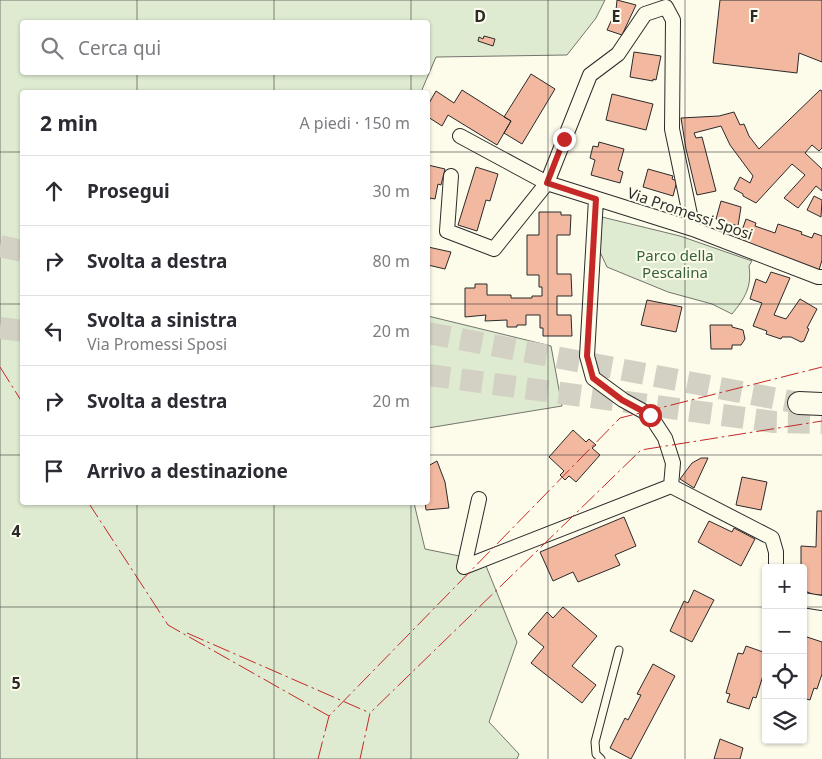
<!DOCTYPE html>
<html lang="it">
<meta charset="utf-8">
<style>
body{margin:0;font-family:"Noto Sans",sans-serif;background:#f2f2f3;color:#2b2b33}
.controls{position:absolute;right:15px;bottom:15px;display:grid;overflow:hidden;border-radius:5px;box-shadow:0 1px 4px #0004}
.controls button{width:45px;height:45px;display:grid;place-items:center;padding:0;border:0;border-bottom:1px solid #e1e1e2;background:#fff;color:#2b2b33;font:25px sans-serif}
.stop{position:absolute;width:15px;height:15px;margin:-11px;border:4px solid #c62828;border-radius:50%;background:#fff}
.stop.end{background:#c62828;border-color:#fff;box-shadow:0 1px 5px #0008}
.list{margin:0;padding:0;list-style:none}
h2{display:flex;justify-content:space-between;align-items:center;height:65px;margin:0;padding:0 20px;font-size:21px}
h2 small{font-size:16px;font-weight:400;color:#7c7c81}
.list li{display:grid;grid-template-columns:32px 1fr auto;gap:15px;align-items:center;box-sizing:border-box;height:70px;padding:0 20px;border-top:1px solid #e1e1e2}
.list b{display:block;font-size:19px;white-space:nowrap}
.list p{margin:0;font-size:16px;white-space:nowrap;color:#7c7c81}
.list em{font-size:16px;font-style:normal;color:#7c7c81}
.icon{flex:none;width:28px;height:28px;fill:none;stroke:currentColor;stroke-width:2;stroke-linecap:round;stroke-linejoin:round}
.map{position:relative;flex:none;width:822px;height:759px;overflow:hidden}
.search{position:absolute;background:#fff;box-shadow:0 1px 4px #0004;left:20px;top:20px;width:410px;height:55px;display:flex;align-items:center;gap:12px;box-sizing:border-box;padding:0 18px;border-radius:5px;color:#7c7c81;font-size:19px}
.panel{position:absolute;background:#fff;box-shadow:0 1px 4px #0004;left:20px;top:90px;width:410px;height:415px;border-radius:5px}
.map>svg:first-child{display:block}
.green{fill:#deebd1;stroke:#74746e;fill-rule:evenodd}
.building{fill:#f2b8a0;stroke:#2b2b2b}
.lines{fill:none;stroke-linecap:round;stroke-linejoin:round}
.trunk-tunnel{stroke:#d3d1c4;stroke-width:22;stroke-dasharray:22 11;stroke-linecap:butt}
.service-casing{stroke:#2b2b2b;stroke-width:9}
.minor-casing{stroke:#2b2b2b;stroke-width:16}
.trunk-casing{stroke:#2b2b2b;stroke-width:24}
.service{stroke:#fdfbea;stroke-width:7}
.minor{stroke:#fdfbea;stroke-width:14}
.trunk{stroke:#fdfbea;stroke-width:22}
.power{stroke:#c62828;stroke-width:1;stroke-dasharray:18 4 2.5 4;stroke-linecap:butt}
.route{stroke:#c62828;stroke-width:6}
.grid{fill:none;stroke:#2b2b2b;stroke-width:1;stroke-opacity:0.55}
.labels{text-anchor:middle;stroke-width:4;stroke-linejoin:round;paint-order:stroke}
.street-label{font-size:15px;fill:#2b2b2b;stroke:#fdfbea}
.park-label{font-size:15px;fill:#34623c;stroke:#fdfbea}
.grid-label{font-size:16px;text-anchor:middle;font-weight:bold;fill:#2b2b2b;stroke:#fdfbea;stroke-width:4;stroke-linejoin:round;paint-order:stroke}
</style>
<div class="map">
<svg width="822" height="759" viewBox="0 0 822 759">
<rect width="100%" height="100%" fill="#fdfbea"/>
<path class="green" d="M0 0H605L596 18 567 55 436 57 421 92H22V502L414 503 425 549 484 561 517 642 489 722 519 754 517 759H0ZM22 22H428V72H22Z
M602 217 680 236 752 261 749 266C752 287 745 298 732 314L712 304 668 292 607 267 600 252Z
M428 316 551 346 562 406 428 428Z"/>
<path class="building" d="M617 0 636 5 622 35 607 30 616 10Z
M720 0H822V62L799 53 797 73 713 63Z
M484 36 495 39 493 46 478 41 479 37 483 39Z
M634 52 661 56 656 80 653 79V81L630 77Z
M531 74 555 89 522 144 504 133 511 121 504 117Z
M462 90 511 121 497 145 448 115 442 126 428 117V105L436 91 454 103Z
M820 90 822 91V148L819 151 812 145 805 153 822 169V191L816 186 798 208 784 198 805 175 792 164 756 203 743 196V194L734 189 740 177 750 183 753 176 730 145 721 126 694 133 696 138 702 137 716 191 697 195 686 149 681 118 719 116 734 112 740 125 744 124 749 136 759 149Z
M612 94 653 104 646 130 606 120Z
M599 142 624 149 618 170 623 172 620 183 591 175 595 160 590 158 593 146 598 147Z
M428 165 445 169 441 185 438 184 435 199 430 198 428 210Z
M476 167 498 174 490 201 486 200 477 231 458 225Z
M648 169 673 176 672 179 677 181 673 196 643 187Z
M814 196 822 200 821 217 807 210Z
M721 201 741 207 738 226 716 219Z
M539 212H561V215H571L570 235H557V274H571L572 296H557V315H571L572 336H543V328H540V315H526V325H517V327H507V320L485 321 486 315 465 317V288H475V284H487V295H511V298H532V296H542V287H539V275H527V235H539Z
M746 219 756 223 755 226 775 233 778 224 802 232 801 234 812 238 814 233 822 236V260L819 270 738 242Z
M428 247 451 252 445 269 428 265Z
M771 272 790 278 774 315 786 319 800 299 817 309 807 328 809 329 804 341 801 342 791 337H782L781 339 766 334 767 331 753 326 762 303 750 299 756 279 766 283Z
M647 300 682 307 676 332 641 325Z
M710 325H732V327L743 330 745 339 741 345H732V349H711Z
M573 430 586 442 589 439 596 445 592 448 600 455 576 482 569 476 565 480 560 475 564 471 549 457Z
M701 458H708L694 488 680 479 692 463Z
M437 461 445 482 449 508 426 510 425 502H428V466Z
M742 477 767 482 761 510 736 505Z
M817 511H822V595H814L803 590V568H801V546L816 547Z
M624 517 636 546 615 555 620 565 578 582 573 572 553 581 540 552Z
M709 521 732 532 734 528 755 539 741 566 698 542Z
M694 590 714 600 692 642 670 631 684 601 688 603Z
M563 607 597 636 572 666 596 685 582 703 531 663 544 647 528 634 547 612 553 618Z
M807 637 822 642V674L817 689 814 688 810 700 803 698V645H804Z
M746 646 766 653 763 665 766 666 756 698 753 697 749 709 727 702 730 694 726 693 738 653 743 654Z
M653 664 675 676 631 759 610 748 625 718 628 720 641 695 637 694Z
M720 739 743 748 740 759H714Z"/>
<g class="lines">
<path class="trunk-tunnel" d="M0 246 22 251
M0 328 22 331
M428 333 799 403
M428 375 774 422 822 423"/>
<g class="service-casing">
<path id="service" d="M601 759 596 754 595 742 619 650"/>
</g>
<g class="minor-casing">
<path id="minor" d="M451 176 447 231 494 249 547 183 460 136
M596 199 587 356 593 378 623 400 650 415 665 438 673 463 671 486
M693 229 672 129 673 20 666 7 645 14 618 54 590 75 547 183 693 229 818 277H822
M479 499 464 567 671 486 772 538 776 552V568
M803 600 822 603"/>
</g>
<g class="trunk-casing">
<path id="trunk" d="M799 403 822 404"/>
</g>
<use href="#service" class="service"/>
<use href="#minor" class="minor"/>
<use href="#trunk" class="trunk"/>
<path class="power" d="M0 367 22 402
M88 502 168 625 329 716
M187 633 370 713
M318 759 329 716 620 418 822 367
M360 759 370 713 641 450 822 421"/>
</g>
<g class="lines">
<path class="route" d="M564 139 547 183 596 199 587 356 593 378 622 400 650 415"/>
</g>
<path class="grid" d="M137 0V22M274 0V22M411 0V22M548 0V759M685 0V759M137 72V92M274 72V92M411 72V92M0 152H22M428 152H822M0 304H22M428 304H822M0 455H22M428 455H822M137 502V759M274 502V759M411 502V759M0 607H766M803 607H822"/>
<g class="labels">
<g class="street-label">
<text transform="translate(690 214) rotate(19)" y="5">Via Promessi Sposi</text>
</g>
<g class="park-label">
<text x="675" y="261">Parco della<tspan x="675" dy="17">Pescalina</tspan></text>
</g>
</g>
<g class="grid-label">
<text x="480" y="22">D</text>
<text x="616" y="22">E</text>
<text x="754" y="22">F</text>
<text x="16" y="537">4</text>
<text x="16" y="689">5</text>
</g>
</svg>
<div class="controls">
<button>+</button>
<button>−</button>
<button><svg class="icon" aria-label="locate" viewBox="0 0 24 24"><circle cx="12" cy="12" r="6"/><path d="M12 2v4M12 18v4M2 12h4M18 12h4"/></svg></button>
<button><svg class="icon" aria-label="layers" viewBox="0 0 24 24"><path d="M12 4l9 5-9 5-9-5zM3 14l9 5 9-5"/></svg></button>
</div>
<div class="stop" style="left:650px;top:415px"></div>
<div class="stop end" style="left:564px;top:139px"></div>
<div class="search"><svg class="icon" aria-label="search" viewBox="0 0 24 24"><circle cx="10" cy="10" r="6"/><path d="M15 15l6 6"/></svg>Cerca qui</div>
<section class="panel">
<h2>2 min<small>A piedi · 150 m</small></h2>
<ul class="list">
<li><svg class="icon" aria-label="ahead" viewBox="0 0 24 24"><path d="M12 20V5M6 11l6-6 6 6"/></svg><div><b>Prosegui</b></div><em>30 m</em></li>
<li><svg class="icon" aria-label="right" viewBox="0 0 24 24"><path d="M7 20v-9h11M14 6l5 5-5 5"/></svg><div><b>Svolta a destra</b></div><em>80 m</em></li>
<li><svg class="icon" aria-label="left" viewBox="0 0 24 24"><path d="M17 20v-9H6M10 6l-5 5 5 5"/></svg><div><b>Svolta a sinistra</b><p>Via Promessi Sposi</p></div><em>20 m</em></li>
<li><svg class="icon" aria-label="right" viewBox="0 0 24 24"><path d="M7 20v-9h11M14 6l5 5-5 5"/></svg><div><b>Svolta a destra</b></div><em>20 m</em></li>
<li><svg class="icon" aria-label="arrive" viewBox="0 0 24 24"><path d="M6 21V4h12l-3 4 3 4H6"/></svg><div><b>Arrivo a destinazione</b></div></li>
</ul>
</section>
</div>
